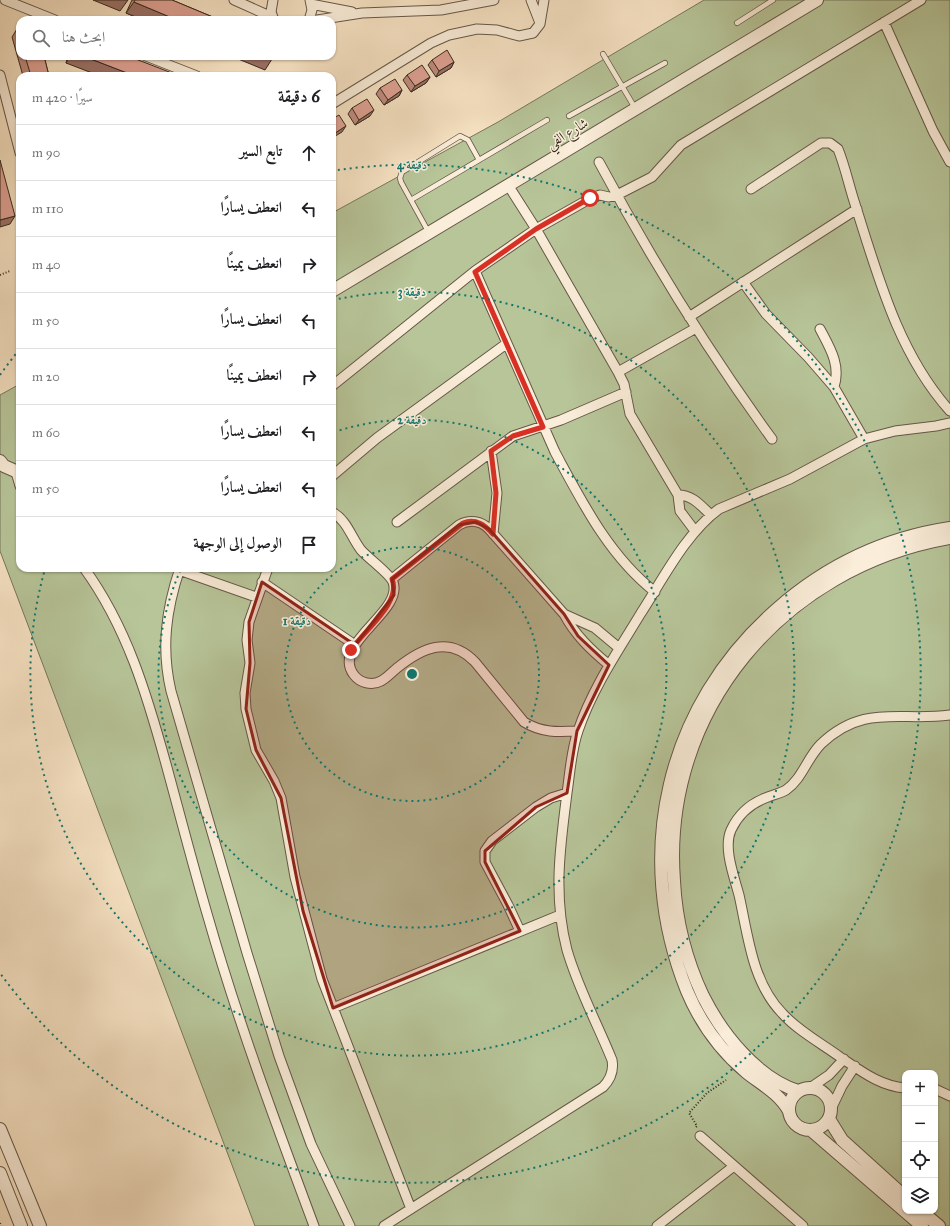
<!DOCTYPE html>
<html lang="ar">
<meta charset="utf-8">
<style>
body{margin:0;font-family:"IM FELL Great Primer",Amiri,serif;background:#f6f6f6;color:#202124;direction:rtl}
.controls{position:absolute;right:12px;bottom:12px;display:grid;overflow:hidden;border-radius:8px;box-shadow:0 1px 3px #0004}
.controls button{width:36px;height:36px;display:grid;place-items:center;padding:0;border:0;border-bottom:1px solid #e0e0e0;background:#fff;color:#202124;font:20px sans-serif}
.stop{position:absolute;width:12px;height:12px;margin:-9px;border:3px solid #d93025;border-radius:50%;background:#fff}
.stop.end{background:#d93025;border-color:#fff;box-shadow:0 1px 4px #0008}
.list{margin:0;padding:0;list-style:none}
h2{display:flex;justify-content:space-between;align-items:center;height:52px;margin:0;padding:0 16px;font-size:17px}
h2 small{font-size:13px;font-weight:400;color:#757577}
.list li{display:grid;grid-template-columns:26px 1fr auto;gap:12px;align-items:center;box-sizing:border-box;height:56px;padding:0 16px;border-top:1px solid #e0e0e0}
.list b{display:block;font-size:15px;white-space:nowrap}
.list em{font-size:13px;font-style:normal;color:#757577}
.icon{flex:none;width:22px;height:22px;fill:none;stroke:currentColor;stroke-width:2;stroke-linecap:round;stroke-linejoin:round}
.map{position:relative;flex:none;width:950px;height:1226px;overflow:hidden;direction:ltr}
.search{position:absolute;background:#fff;box-shadow:0 1px 3px #0004;left:16px;top:16px;width:320px;height:44px;display:flex;align-items:center;gap:10px;box-sizing:border-box;padding:0 14px;border-radius:12px;color:#757577;font-size:15px}
.panel{position:absolute;background:#fff;box-shadow:0 1px 3px #0004;left:16px;top:72px;width:320px;height:500px;border-radius:12px;direction:rtl}
.map>svg:first-child{display:block}
.green{fill:#b7c599;stroke:#76785c;fill-rule:evenodd}
.lines{fill:none;stroke-linecap:round;stroke-linejoin:round}
.service-casing{stroke:#655848;stroke-width:6}
.minor-casing{stroke:#655848;stroke-width:11}
.tertiary-casing{stroke:#655848;stroke-width:14}
.path{stroke:#342a1e;stroke-width:2;stroke-dasharray:1 2;stroke-linecap:butt}
.service{stroke:#faedd9;stroke-width:4.5}
.minor{stroke:#faedd9;stroke-width:9}
.tertiary{stroke:#faedd9;stroke-width:12}
.wall{fill:#bf8a7e;stroke:#342a1e}
.shaded-wall{fill:#9b7066;stroke:#342a1e}
.building{fill:#dea092;stroke:#342a1e}
.route{stroke:#d93025;stroke-width:5}
.marked{fill:#8f2418;fill-opacity:0.2;stroke:#8f2418;stroke-width:3;stroke-linejoin:round}
.ring{fill:none;stroke:#0f766e;stroke-width:2;stroke-dasharray:2 4}
.labels{text-anchor:middle;stroke-width:3;stroke-linejoin:round;paint-order:stroke}
.street-label{font-size:14px;fill:#342a1e;stroke:#faedd9}
.centre{fill:#0f766e;stroke:#faedd9;stroke-width:2}
.ring-label{font-size:12px;text-anchor:middle;font-weight:bold;fill:#0f766e;stroke:#faedd9;stroke-width:3;stroke-linejoin:round;paint-order:stroke}
</style>
<div class="map">
<svg width="950" height="1226" viewBox="0 0 950 1226">
<rect width="100%" height="100%" fill="#f7e3c4"/>
<filter id="stains"><feTurbulence type="fractalNoise" baseFrequency=".005" numOctaves="4"/><feColorMatrix values="0 0 0 0 .2 0 0 0 0 .09 0 0 0 0 .02 0 0 0 .5 -.17"/></filter>
<radialGradient id="worn" r=".72"><stop offset=".6" stop-color="#630" stop-opacity="0"/><stop offset="1" stop-color="#630" stop-opacity=".3"/></radialGradient>
<path class="green" d="M704 0H950V1226H255L0 551V395L20 384V568H332V213L498 122ZM905 1073H935V1211H905Z"/>
<g class="lines">
<g class="service-casing">
<path id="service" d="M737 23 773 0
M603 54 635 108
M569 116 665 63
M411 200 547 120
M429 233 401 182 400 178 402 172 460 136 468 140 479 160"/>
</g>
<g class="minor-casing">
<path id="minor" d="M5 0 55 20
M234 0 272 17
M273 0 271 12 274 20
M531 0 540 23
M311 4 352 12
M309 20 312 10 310 0
M317 20 362 13 441 10 494 0
M884 22 933 131 950 162
M146 56 197 76
M0 75 20 153
M332 104 431 43 449 35 477 29 497 30 519 36 533 33 540 24 544 0
M599 162C651 259 708 351 772 439
M508 185 536 229 618 372 624 384 630 414 678 495 680 511 695 531
M751 189 821 143H830L838 149C845 166 849 186 855 204 878 276 898 353 950 411
M475 271 555 452C582 502 609 556 655 592
M743 282 766 314 808 357 834 387 864 439
M689 317 857 209
M820 329C830 348 841 365 834 387
M618 372 696 328
M332 386 475 271 536 229 591 198 600 195 609 197 617 195 652 177 681 145 921 0
M491 451 497 493 493 534
M16 472 20 486
M332 476 377 438 506 344
M678 495C693 495 701 506 711 515
M332 512C347 520 351 537 361 550 369 559 390 574 393 582 404 612 330 644 354 675 360 683 372 686 381 681 387 678 392 672 397 668 422 648 449 635 475 662L524 722C542 733 558 732 577 731
M397 522 513 436 561 420 626 392
M84 568C127 627 147 695 166 764 180 815 193 866 208 917 238 1022 276 1124 314 1226
M180 568C166 610 161 648 171 691L247 953 279 1056 311 1144 350 1226
M268 568 249 622 247 640 250 663 245 693 246 709 256 750 274 781 281 798 295 877 322 979 411 1209
M179 570 256 597
M392 579 459 525C470 519 481 521 489 529L564 614C575 635 591 650 609 665
M262 582 355 645
M564 614 595 628 619 648
M520 931 508 905 485 862V851L492 841 536 807 551 798 567 793
M333 1008 560 915
M810 1088 829 1075 844 1059
M905 1088C880 1086 861 1071 840 1057 821 1043 798 1031 782 1013 752 982 748 935 739 895 734 876 723 848 731 830 738 815 749 805 763 799 771 795 779 794 786 790 802 779 807 758 821 744 864 703 900 722 950 715
M935 1089 950 1096
M832 1107 842 1086 855 1066
M700 1136 803 1226
M384 1226 603 1087C611 1079 614 1071 612 1060 597 1023 578 988 567 950 553 897 560 847 567 793 570 773 571 751 578 731 592 689 618 651 641 613 663 579 686 533 719 509L790 479 864 439 895 431 936 426 950 423
M657 1226 734 1166"/>
</g>
<g class="tertiary-casing">
<path id="tertiary" d="M332 291 817 0
M0 461 4 466 20 473
M789 1109a21 21 0 1 1 42 0a21 21 0 1 1-42 0Z
M798 1091C757 1078 722 1034 703 996 686 960 676 921 674 881 661 710 783 567 950 538
M789 1111C779 1093 761 1084 746 1072 720 1050 700 1022 687 991 632 854 666 706 777 609 827 565 884 538 950 528
M829 1119 842 1140 905 1197
M0 1129 40 1226
M812 1131 922 1226
M0 1173 21 1226
M921 1211 939 1226"/>
</g>
<path class="path" d="M0 275 10 271
M696 1127 697 1126 689 1113 707 1093 726 1080
M0 1223 1 1226"/>
<use href="#service" class="service"/>
<use href="#minor" class="minor"/>
<use href="#tertiary" class="tertiary"/>
</g>
<path class="wall" d="M132 0H172L220 20H143L126 13Z
M20 28V56H44L49 76H23L12 37 17 29Z
M68 56H128L66 63Z
M432 60 454 62 451 68 436 77 428 65Z
M407 75 430 77 426 83 411 92 403 80Z
M380 88 402 90 399 96 384 105 376 94Z
M352 108 370 116 355 125 348 114Z"/>
<path class="shaded-wall" d="M93 0H128L120 11Z
M134 2 177 20H143L126 13Z
M70 56H83L135 76H100L66 63Z
M231 56H265L272 59 265 70Z
M454 62 451 68 436 77 439 71Z
M430 77 426 83 411 92 415 86Z
M402 90 399 96 384 105 388 100Z
M374 110 370 116 355 125 359 120Z
M346 126 342 132 332 138V135Z
M15 216 10 224 0 227V220Z"/>
<path class="building" d="M135 0H172L220 20H177L134 2Z
M20 28V37L17 29Z
M447 50 454 62 439 71 432 60Z
M25 56H44L49 76H31Z
M83 56H128L177 75 176 76H135Z
M265 56H273L272 59Z
M422 65 430 77 415 86 407 75Z
M395 79 402 90 388 100 380 88Z
M367 99 374 110 359 120 352 108Z
M339 115 346 126 332 135V119Z
M0 160 15 216 0 220Z"/>
<g class="lines">
<path class="route" d="M351 650C363 631 402 603 392 579L463 523C476 518 485 525 493 534L496 493 491 451 513 436 543 427 475 272 536 229 590 198"/>
</g>
<path class="marked" d="M476 522 489 529 564 614 578 636 609 665 577 731 567 793 536 807 485 851V862L520 931 333 1008 303 911 281 798 256 750 246 709 250 663 249 622 262 582 355 645 394 595 392 579 459 525Z"/>
<g class="ring">
<circle cx="412" cy="674" r="127"/>
<path d="M334 432A254 254 0 1 1 181 569"/>
<path d="M333 300A382 382 0 1 1 45 569"/>
<path d="M0 375A509 509 0 0 1 19 350M332 171A509 509 0 1 1 0 973"/>
</g>
<g class="labels">
<g class="street-label">
<text transform="translate(567 133) rotate(-31)" y="5">شارع الفي</text>
</g>
</g>
<circle cx="412" cy="674" r="6" class="centre"/>
<g class="ring-label">
<text x="412" y="169">4 دقيقة</text>
<text x="412" y="296">3 دقيقة</text>
<text x="412" y="424">2 دقيقة</text>
<text x="297" y="625">1 دقيقة</text>
</g>
<rect width="100%" height="100%" filter="url(#stains)"/>
<rect width="100%" height="100%" fill="url(#worn)"/>
</svg>
<div class="controls">
<button>+</button>
<button>−</button>
<button><svg class="icon" aria-label="locate" viewBox="0 0 24 24"><circle cx="12" cy="12" r="6"/><path d="M12 2v4M12 18v4M2 12h4M18 12h4"/></svg></button>
<button><svg class="icon" aria-label="layers" viewBox="0 0 24 24"><path d="M12 4l9 5-9 5-9-5zM3 14l9 5 9-5"/></svg></button>
</div>
<div class="stop" style="left:590px;top:198px"></div>
<div class="stop end" style="left:351px;top:650px"></div>
<div class="search"><svg class="icon" aria-label="search" viewBox="0 0 24 24"><circle cx="10" cy="10" r="6"/><path d="M15 15l6 6"/></svg>ابحث هنا</div>
<section class="panel">
<h2>6 دقيقة<small>سيرًا · 420 m</small></h2>
<ul class="list">
<li><svg class="icon" aria-label="ahead" viewBox="0 0 24 24"><path d="M12 20V5M6 11l6-6 6 6"/></svg><div><b>تابع السير</b></div><em>90 m</em></li>
<li><svg class="icon" aria-label="left" viewBox="0 0 24 24"><path d="M17 20v-9H6M10 6l-5 5 5 5"/></svg><div><b>انعطف يسارًا</b></div><em>110 m</em></li>
<li><svg class="icon" aria-label="right" viewBox="0 0 24 24"><path d="M7 20v-9h11M14 6l5 5-5 5"/></svg><div><b>انعطف يمينًا</b></div><em>40 m</em></li>
<li><svg class="icon" aria-label="left" viewBox="0 0 24 24"><path d="M17 20v-9H6M10 6l-5 5 5 5"/></svg><div><b>انعطف يسارًا</b></div><em>50 m</em></li>
<li><svg class="icon" aria-label="right" viewBox="0 0 24 24"><path d="M7 20v-9h11M14 6l5 5-5 5"/></svg><div><b>انعطف يمينًا</b></div><em>20 m</em></li>
<li><svg class="icon" aria-label="left" viewBox="0 0 24 24"><path d="M17 20v-9H6M10 6l-5 5 5 5"/></svg><div><b>انعطف يسارًا</b></div><em>60 m</em></li>
<li><svg class="icon" aria-label="left" viewBox="0 0 24 24"><path d="M17 20v-9H6M10 6l-5 5 5 5"/></svg><div><b>انعطف يسارًا</b></div><em>50 m</em></li>
<li><svg class="icon" aria-label="arrive" viewBox="0 0 24 24"><path d="M6 21V4h12l-3 4 3 4H6"/></svg><div><b>الوصول إلى الوجهة</b></div></li>
</ul>
</section>
</div>
